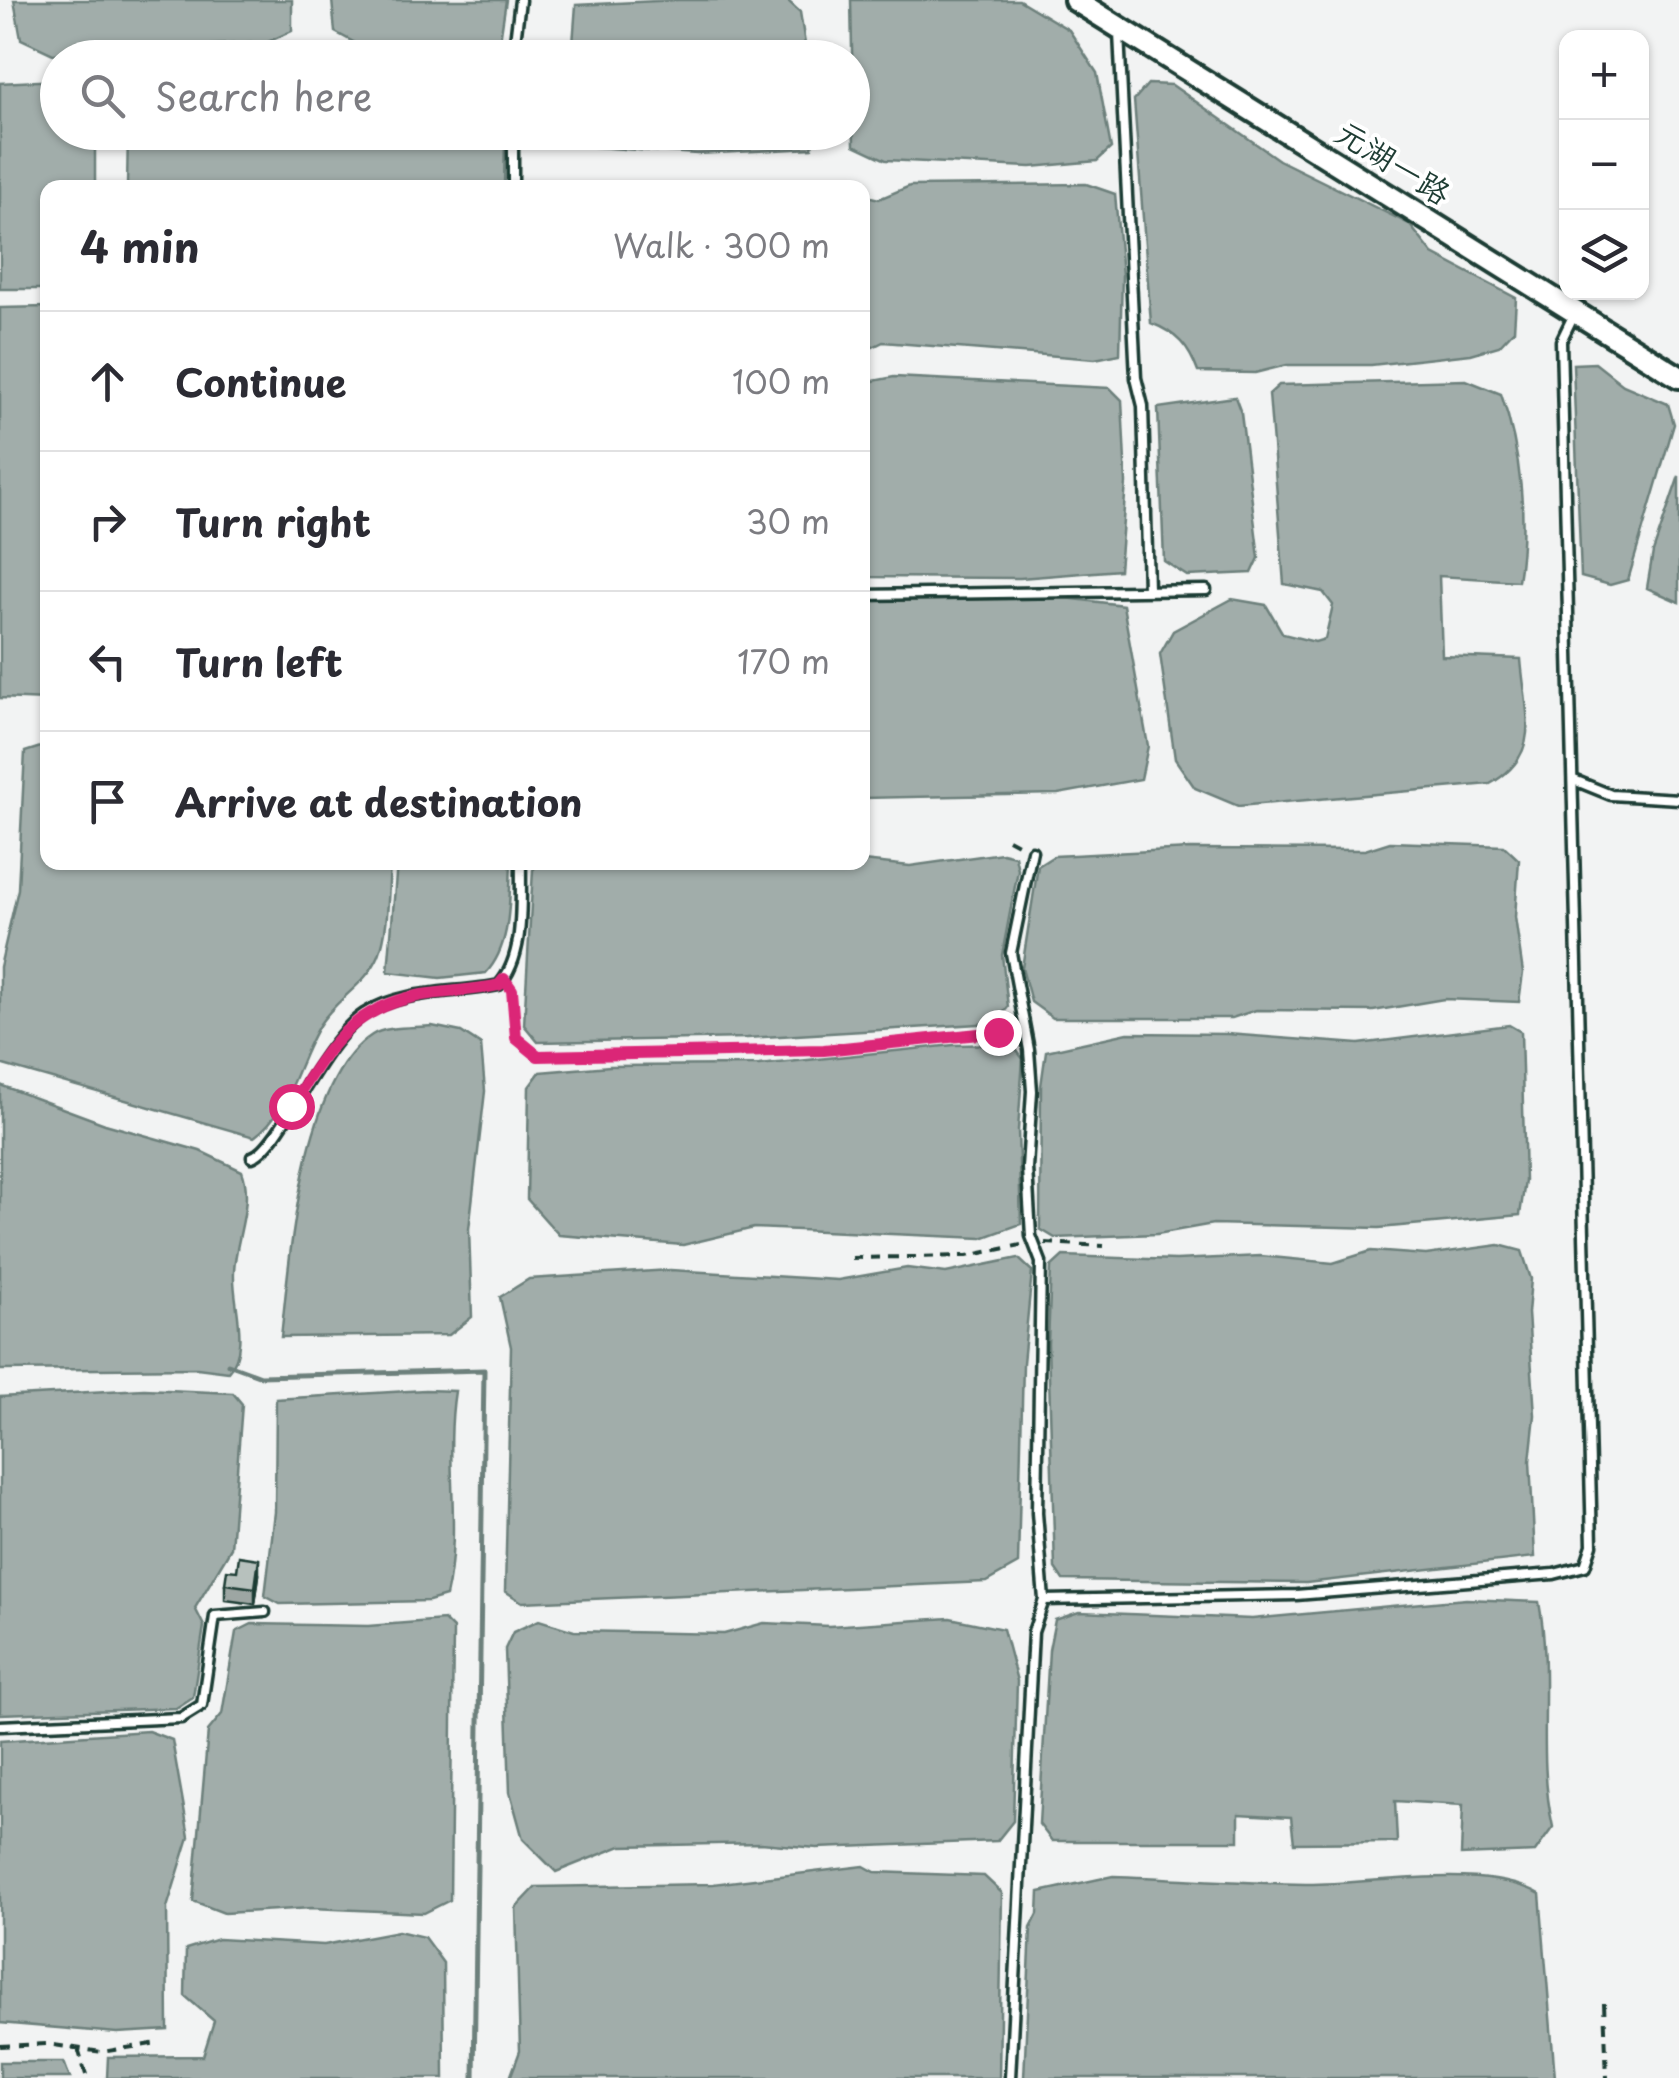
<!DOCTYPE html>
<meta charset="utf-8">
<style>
body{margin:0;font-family:"Playpen Sans","LXGW WenKai TC",sans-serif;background:#f2f2f3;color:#2b2b33}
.controls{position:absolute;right:30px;top:30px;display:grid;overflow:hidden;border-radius:20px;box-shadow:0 2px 8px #0004}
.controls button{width:90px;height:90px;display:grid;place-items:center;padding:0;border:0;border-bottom:2px solid #e1e1e2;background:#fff;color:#2b2b33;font:50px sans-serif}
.stop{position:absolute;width:30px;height:30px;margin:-22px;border:8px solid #db2777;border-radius:50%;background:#fff}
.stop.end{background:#db2777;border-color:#fff;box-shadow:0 2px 10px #0008}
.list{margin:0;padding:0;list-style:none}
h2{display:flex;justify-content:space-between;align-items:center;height:130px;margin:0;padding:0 40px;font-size:42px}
h2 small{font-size:32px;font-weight:400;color:#7c7c81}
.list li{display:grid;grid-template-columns:65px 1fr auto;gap:30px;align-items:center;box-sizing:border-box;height:140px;padding:0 40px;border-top:2px solid #e1e1e2}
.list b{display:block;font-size:38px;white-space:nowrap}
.list em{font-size:32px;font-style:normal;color:#7c7c81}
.icon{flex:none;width:55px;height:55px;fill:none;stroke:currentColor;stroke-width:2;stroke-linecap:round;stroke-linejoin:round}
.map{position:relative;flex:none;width:1679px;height:2078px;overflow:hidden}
.search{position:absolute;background:#fff;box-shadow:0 2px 8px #0004;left:40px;top:40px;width:830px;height:110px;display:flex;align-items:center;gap:25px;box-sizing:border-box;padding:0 35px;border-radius:55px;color:#7c7c81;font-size:38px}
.panel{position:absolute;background:#fff;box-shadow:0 2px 8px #0004;left:40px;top:180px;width:830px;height:690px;border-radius:20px}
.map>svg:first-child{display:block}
.water{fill:#a1adaa;stroke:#6d807b;stroke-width:2.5}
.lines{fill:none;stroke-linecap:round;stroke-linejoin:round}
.stream{stroke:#6d807b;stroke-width:5}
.service-casing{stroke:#1f3d34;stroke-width:15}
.secondary-casing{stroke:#1f3d34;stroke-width:28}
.path{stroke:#1f3d34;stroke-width:4;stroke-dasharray:10 8;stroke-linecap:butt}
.service{stroke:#fff;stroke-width:8}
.secondary{stroke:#fff;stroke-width:20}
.wall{fill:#9da6a3;stroke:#1f3d34;stroke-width:2.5}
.shaded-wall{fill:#808784;stroke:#1f3d34;stroke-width:2.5}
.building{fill:#b7c1bd;stroke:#1f3d34;stroke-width:2.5}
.route{stroke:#db2777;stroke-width:12}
.labels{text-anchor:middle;stroke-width:8;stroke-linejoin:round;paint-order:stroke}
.street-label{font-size:32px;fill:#1f3d34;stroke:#fff}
</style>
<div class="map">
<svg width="1679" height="2078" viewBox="0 0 1679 2078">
<rect width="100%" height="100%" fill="#f2f3f3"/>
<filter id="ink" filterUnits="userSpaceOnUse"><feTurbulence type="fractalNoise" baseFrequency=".01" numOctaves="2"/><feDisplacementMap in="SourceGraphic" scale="20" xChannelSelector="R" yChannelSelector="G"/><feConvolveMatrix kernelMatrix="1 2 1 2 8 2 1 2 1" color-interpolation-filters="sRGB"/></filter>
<g filter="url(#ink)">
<path class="water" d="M14 0H292V31L268 42 53 54 21 39Z
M332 0H506L498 54 359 45 335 32Z
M678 0H787L800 12 807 57H572L576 5Z
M851 0H1019L1069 30 1097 73 1111 148 1097 161 1031 167 886 160 854 145Z
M57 80 58 132 95 133V187L48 188 47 289H0V83Z
M1148 84 1172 85 1279 160 1409 224 1433 254 1516 298 1514 330 1499 346 1471 354 1371 365H1287L1255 373 1198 372C1189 347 1177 333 1151 323L1134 100Z
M128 133H505L504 187H127Z
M572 133H815L812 148 697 154 582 146Z
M1086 184 1115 194 1122 275 1120 354 1095 359 883 342 863 352V195L879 199 910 186Z
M47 307V700L0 698V308Z
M1595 363 1623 385 1668 404 1674 424 1628 580 1610 585 1581 577 1573 364Z
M894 377 1110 388 1122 400 1126 483 1119 570 1020 578 863 577V383Z
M1466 380 1501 394C1521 451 1528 521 1518 581L1439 576 1442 656 1521 659C1525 713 1544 754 1490 784L1238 806 1195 788 1175 759 1160 654 1173 631 1232 599 1266 605 1283 634 1315 642 1325 639 1333 605 1323 592 1284 584 1269 394 1279 385Z
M1235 397 1241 413 1259 558 1252 573 1187 576 1164 561 1158 408Z
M1679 476V602L1647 588 1653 552Z
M1065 598 1123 605 1148 746 1141 779 1058 794 863 798V601Z
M47 745 48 862 390 863C388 891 389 928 379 955 367 984 337 998 320 1024 297 1060 290 1112 254 1137L0 1064V967L18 889 25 752Z
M1390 842 1504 846 1519 860 1515 917 1523 973 1519 1002 1444 999 1373 1011 1256 1010 1232 1018H1053L1031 1002 1022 968 1038 866 1054 856 1190 849 1365 850Z
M1002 853 1015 856 1018 870 1002 955 1008 1007 995 1023 747 1038 538 1042 524 1025 533 870 539 863 863 861 910 866Z
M397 863H511C509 899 512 945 486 973L440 978 388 972Z
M1509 1025 1521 1032 1525 1181 1520 1215 1379 1228 1213 1224 1157 1234 1055 1238 1040 1229 1041 1086 1046 1051 1128 1033 1227 1034 1359 1044Z
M432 1026 461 1032 481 1045 485 1091 469 1229 472 1317 449 1335 281 1337C290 1259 301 1081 372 1035 386 1026 415 1028 432 1026Z
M1012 1044 1023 1059 1018 1130 1021 1224 982 1238 754 1228 683 1245 559 1235 527 1199 529 1087 540 1072 610 1066 759 1065 954 1045Z
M0 1085 105 1124 200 1151 242 1171C254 1203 235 1239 234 1272 232 1302 251 1347 228 1372L197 1368 0 1370Z
M1499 1245 1522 1251 1531 1279 1528 1313 1535 1415 1530 1461 1535 1557 1306 1583 1063 1580 1055 1568 1048 1344 1051 1267 1063 1256 1176 1260 1261 1256 1333 1263 1371 1251 1426 1255Z
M1018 1258 1032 1271 1023 1363 1018 1564 986 1582 522 1602 505 1591 511 1347 500 1297 529 1279 670 1270 838 1280 907 1268 946 1273Z
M144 1389 233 1393 242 1404 231 1548 195 1608 204 1626 193 1697 176 1708 0 1714V1397Z
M425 1390 455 1391C444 1460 462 1528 446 1596L429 1601 280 1604 265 1596 275 1512 276 1399Z
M1466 1599 1539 1602C1553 1677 1536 1753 1553 1827L1535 1852 1461 1855 1463 1805 1395 1801 1397 1842 1294 1843 1291 1817 1239 1814V1841H1052L1039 1824 1049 1650 1055 1620 1079 1612 1252 1619Z
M950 1618 1003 1629 1017 1681 1013 1821 997 1841 817 1848 761 1843 621 1846 556 1872 523 1839 510 1792 505 1649 513 1632 539 1620 574 1631 724 1634 764 1623 829 1626Z
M444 1620 453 1629 450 1900 424 1913 312 1908 224 1913 193 1901 208 1731 222 1714 236 1632 252 1624 368 1626Z
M148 1731 172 1740 189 1837 167 1908 168 2030 117 2033 0 2023V1741Z
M864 1866 875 1872 984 1876 1002 1893 999 2078H510L520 2051 516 1908 536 1887 713 1884Z
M1113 1876C1177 1878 1241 1883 1305 1884 1370 1885 1484 1862 1540 1894L1555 2078H1024L1031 1928 1038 1914 1039 1892Z
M398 1931 424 1937 443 1963 444 2078H107L108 2057 203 2056 214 2021 185 1996 186 1949 218 1939 324 1945Z
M0 2062H64L70 2078H0Z"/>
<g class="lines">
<path class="stream" d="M228 1364 261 1376 484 1370 474 2078"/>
<g class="service-casing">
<path id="service" d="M1119 33 1136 378 1143 406 1148 589
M513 58 520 0
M513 132V188
M862 595 1206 590
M1574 780 1611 795 1679 799
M252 1157C280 1148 320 1043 364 1014 402 989 456 994 499 985 526 955 520 901 521 862
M1044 1600 1296 1595 1554 1574 1585 1566 1592 1545 1561 341 1575 312
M0 1726 181 1718 202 1705 215 1616 265 1612
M1010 2078 1033 1632 1044 1600 1037 1513 1041 1262 1031 1236 1027 1168 1032 1091 1029 1050 1011 953 1032 851"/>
</g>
<g class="secondary-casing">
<path id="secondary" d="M1075 0 1679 377"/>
</g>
<path class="path" d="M1008 839 1023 847
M512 989 516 1038 538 1056 824 1050 971 1032 1015 1033
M1045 1243 1104 1246
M852 1258 967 1256 1021 1245
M1604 2003 1607 2078
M0 2046 47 2044 102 2052 158 2043
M78 2048 87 2078"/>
<use href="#service" class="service"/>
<use href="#secondary" class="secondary"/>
</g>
<path class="wall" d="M259 1575 255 1604 225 1600V1584Z"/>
<path class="shaded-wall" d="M259 1559V1575L255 1604V1588Z"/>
<path class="building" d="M239 1556 259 1559 255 1588 225 1584 227 1570 237 1571Z"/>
</g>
<g class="lines" filter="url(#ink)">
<path class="route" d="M291 1106C327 1049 350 1008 422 995 447 991 473 991 499 985L504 979 512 990 516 1038 538 1056 824 1050 998 1032"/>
</g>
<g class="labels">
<g class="street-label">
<text transform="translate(1393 163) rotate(32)" y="11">元湖一路</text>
</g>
</g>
</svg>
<div class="controls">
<button>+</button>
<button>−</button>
<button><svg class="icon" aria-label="layers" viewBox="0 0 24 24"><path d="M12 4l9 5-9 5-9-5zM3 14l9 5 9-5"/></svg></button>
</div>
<div class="stop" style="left:291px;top:1106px"></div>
<div class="stop end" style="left:998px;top:1032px"></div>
<div class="search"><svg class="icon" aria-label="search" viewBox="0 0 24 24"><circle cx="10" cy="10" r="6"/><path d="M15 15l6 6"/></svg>Search here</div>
<section class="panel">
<h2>4 min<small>Walk · 300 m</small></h2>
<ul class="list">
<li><svg class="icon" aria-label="ahead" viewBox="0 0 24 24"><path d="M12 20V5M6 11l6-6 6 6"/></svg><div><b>Continue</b></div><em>100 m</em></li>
<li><svg class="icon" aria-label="right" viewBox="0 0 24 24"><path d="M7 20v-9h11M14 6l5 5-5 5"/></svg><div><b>Turn right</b></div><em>30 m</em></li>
<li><svg class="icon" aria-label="left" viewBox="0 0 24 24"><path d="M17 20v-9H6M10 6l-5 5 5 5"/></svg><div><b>Turn left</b></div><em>170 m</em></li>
<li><svg class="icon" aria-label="arrive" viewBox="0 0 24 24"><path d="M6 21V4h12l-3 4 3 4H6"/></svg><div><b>Arrive at destination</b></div></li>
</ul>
</section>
</div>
